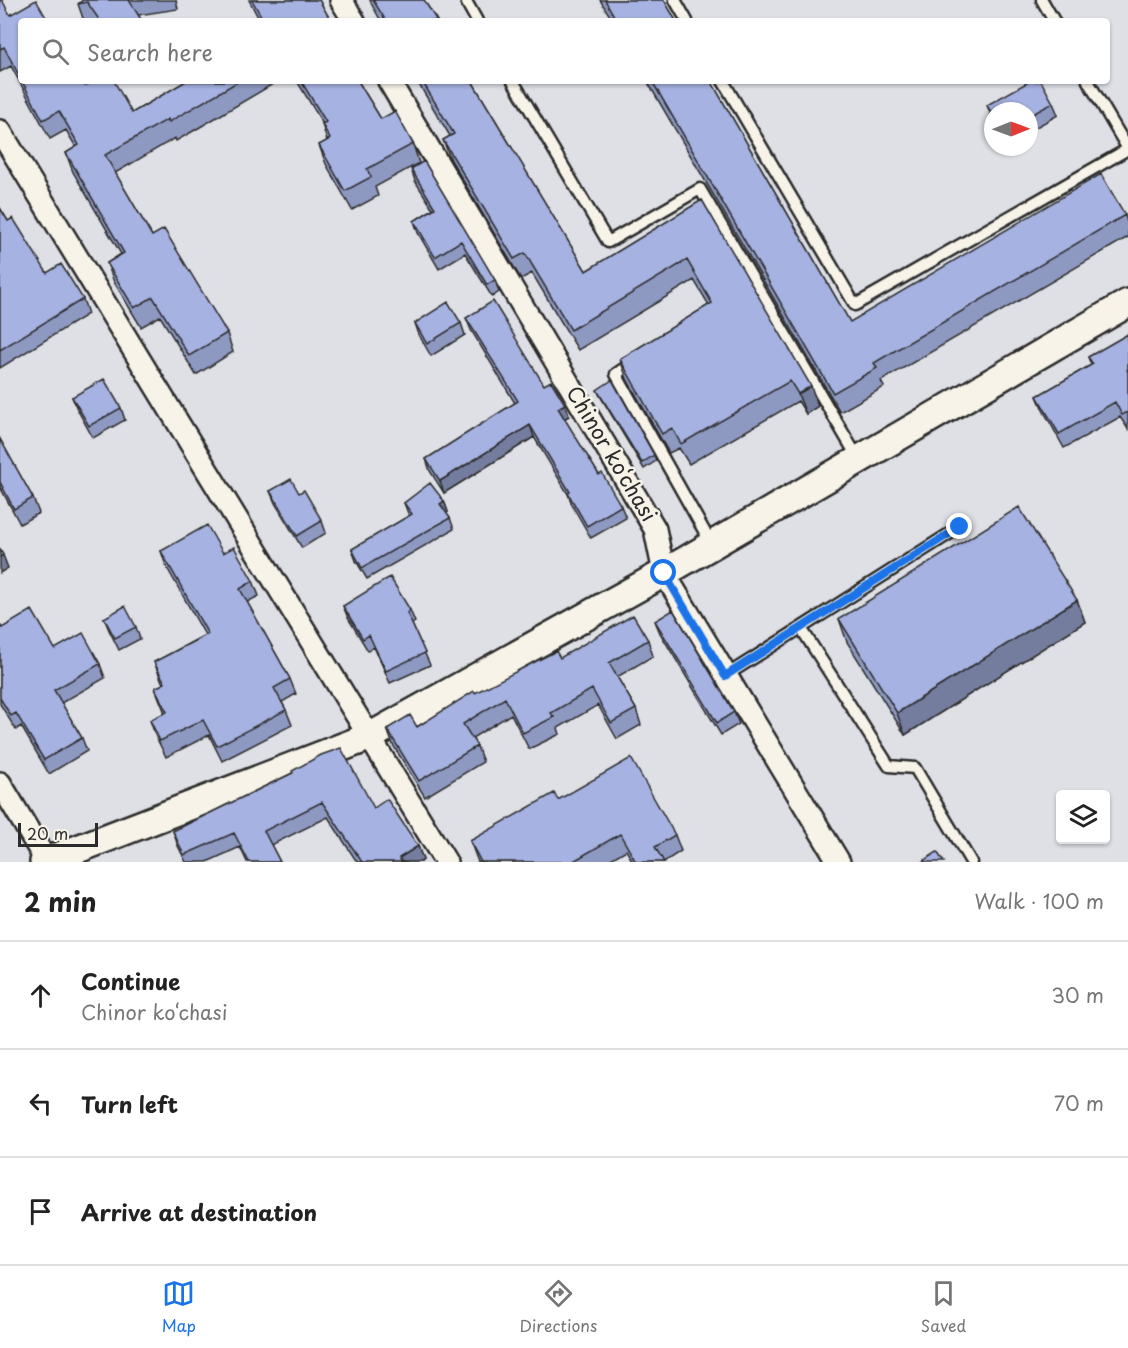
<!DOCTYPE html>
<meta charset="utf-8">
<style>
body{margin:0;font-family:"Playpen Sans",sans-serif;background:#f2f2f2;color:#222}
.controls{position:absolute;right:18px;bottom:18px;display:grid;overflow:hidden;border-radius:6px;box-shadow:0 2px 4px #0004}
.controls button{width:54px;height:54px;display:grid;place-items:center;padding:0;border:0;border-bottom:2px solid #e0e0e0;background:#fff;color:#222;font:30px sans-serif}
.compass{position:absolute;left:984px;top:102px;width:54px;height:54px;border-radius:50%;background:#fff;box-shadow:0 2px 4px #0004;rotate:89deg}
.scale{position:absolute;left:18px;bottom:15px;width:80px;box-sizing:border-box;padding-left:6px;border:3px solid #2b2b2b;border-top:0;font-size:16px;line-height:21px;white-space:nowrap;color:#2b2b2b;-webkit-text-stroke:4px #f7f3e8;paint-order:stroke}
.stop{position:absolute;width:18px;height:18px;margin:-14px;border:4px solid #1a73e8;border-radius:50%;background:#fff}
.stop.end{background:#1a73e8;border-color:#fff;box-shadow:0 2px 6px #0008}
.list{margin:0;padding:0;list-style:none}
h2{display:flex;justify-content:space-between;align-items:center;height:78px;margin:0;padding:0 24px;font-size:26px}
h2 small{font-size:20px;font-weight:400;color:#767676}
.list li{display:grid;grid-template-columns:39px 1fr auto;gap:18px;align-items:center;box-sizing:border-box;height:108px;padding:0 24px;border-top:2px solid #e0e0e0}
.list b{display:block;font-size:22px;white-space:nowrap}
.list p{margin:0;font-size:20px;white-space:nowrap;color:#767676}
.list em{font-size:20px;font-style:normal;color:#767676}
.icon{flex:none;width:33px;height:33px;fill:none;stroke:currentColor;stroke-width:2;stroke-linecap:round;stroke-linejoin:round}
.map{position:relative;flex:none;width:1128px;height:862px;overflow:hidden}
.search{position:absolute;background:#fff;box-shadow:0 2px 4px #0004;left:18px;right:18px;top:18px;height:66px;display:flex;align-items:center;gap:15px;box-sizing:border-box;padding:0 21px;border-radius:6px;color:#767676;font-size:22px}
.sheet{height:402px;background:#fff}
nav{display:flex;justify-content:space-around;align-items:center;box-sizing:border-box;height:84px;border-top:2px solid #e0e0e0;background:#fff;font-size:16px;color:#767676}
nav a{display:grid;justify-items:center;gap:3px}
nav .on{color:#1a73e8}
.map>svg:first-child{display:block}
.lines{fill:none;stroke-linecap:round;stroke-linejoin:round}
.service-casing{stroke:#2b2b2b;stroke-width:15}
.minor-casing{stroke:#2b2b2b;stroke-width:26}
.tertiary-casing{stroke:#2b2b2b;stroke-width:32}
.service{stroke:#f7f3e8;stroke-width:10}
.minor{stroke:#f7f3e8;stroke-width:21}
.tertiary{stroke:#f7f3e8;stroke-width:27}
.wall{fill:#8e99c2;stroke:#2b2b2b;stroke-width:1.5}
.shaded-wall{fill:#747d9e;stroke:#2b2b2b;stroke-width:1.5}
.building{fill:#a5b2e2;stroke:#2b2b2b;stroke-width:1.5}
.route{stroke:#1a73e8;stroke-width:8}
.labels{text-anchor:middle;stroke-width:5;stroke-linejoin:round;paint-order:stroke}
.street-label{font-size:21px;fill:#2b2b2b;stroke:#f7f3e8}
</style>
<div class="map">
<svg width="1128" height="862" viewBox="0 0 1128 862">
<rect width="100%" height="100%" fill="#dee0e6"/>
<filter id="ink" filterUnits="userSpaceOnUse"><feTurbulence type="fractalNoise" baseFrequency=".0167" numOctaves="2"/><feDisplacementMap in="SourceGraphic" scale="12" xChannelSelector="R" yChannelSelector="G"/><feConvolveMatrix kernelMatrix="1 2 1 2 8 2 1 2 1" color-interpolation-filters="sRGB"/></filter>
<g filter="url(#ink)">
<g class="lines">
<g class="service-casing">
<path id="service" d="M675 0 687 21
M1042 0 1054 21
M467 3 477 21
M513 81 608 242 700 189 859 460
M723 81 855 305 1128 149
M1088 81 1128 149
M634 362 616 374 712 545
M801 628 889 766 915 768 971 862
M725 676 960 527"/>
</g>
<g class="minor-casing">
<path id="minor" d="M341 0 354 21
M389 81 655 529 664 573 839 862
M0 131 446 862
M0 783 47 862"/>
</g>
<g class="tertiary-casing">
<path id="tertiary" d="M44 862 371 736 664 573 1128 303"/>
</g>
<use href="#service" class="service"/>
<use href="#minor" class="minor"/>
<use href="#tertiary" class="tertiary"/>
</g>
<path class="wall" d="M0 0 10 15 21 21V81H82L85 86 132 113 186 81H278L195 130 176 141 175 138 115 173 152 236 227 333 233 352 196 375 160 316 141 327 114 282 107 263 121 254 73 172 66 153 76 147 66 130 50 139 11 66 0 72Z
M83 0H176L178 9 138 15 142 21H84L78 4Z
M249 0H319L331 21H260Z
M370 0H424L437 21H381L372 5Z
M600 0H664L676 21H613Z
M297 81H358L381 119 413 144 419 163 375 187 378 196 352 210 326 164 319 145 327 141 322 124H323Z
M417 81H472L586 271 702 200 818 406 806 414 798 401 689 464 679 448 669 453 627 379 620 359 709 305 694 280 578 350 532 273 521 279 451 160 443 140 450 136Z
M647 81H711L850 322 1125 215 1128 225V237L881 381 884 387 840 412Z
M1053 103 1058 115 1029 131V111H993V121L987 105Z
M411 169 495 280 499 292 492 297 465 253 439 269 418 233 414 221 433 209 415 181Z
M0 208 8 221 47 273 83 299 88 314 0 368Z
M466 318 565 404 569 416 564 419 599 475 621 506 626 518 591 538 572 505 568 494 534 437 444 493 430 471 426 459 515 403 471 330Z
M415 323H461L465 335 431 356 419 335Z
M1128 334V429L1120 417 1064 448 1043 410 1037 396 1091 365 1088 357Z
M597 390 654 455 656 461 644 469 600 396Z
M72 397 121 408 125 420 93 438 77 409Z
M0 439 33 498 39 513 20 524 0 487Z
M270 491 299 493 322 521 326 533 302 548 275 503Z
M444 501 448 512 446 513 450 518 454 529 367 579 356 561 352 549 409 516 404 503Z
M161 551 223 553 253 581 259 596 247 602 290 679 296 694 282 702 286 710 292 725 222 761 209 735 166 757 155 735 150 720 165 713 155 688 163 684 154 662 205 635 166 566Z
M1077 600 1085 622 905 735 847 642 839 619Z
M343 606 410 610 415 622 412 624 430 665 390 683 374 647 368 651 348 618Z
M104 618 136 627 140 639 119 650 109 630Z
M655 621 734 712 739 724 721 735 660 633Z
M0 625 2 628 55 649 100 664 105 678 61 703 82 738 87 751 49 774 21 726 16 730 0 704Z
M648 640 653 656 617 677 636 709 641 725 617 739 598 705 558 728 560 734 529 749 511 714 472 738 477 746 483 762 425 797 393 745 387 729 417 727 475 693 560 658Z
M292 773 374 808 418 846 423 860 421 862H357L328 817 271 845 280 862H247L240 847 207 862H186L178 846 173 831Z
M558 800 675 835 681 851 664 862H633L626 850 606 862H478L470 841Z"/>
<path class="shaded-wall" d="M811 386 818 406 806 414 798 394Z
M565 404 569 416 562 420 558 408Z
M530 425 534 437 444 493 440 481Z
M444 501 448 512 444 515 440 504Z
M3 555 8 568 0 573V557Z
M1077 600 1085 622 905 735 897 713Z
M418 846 423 860 421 862H400L399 858Z"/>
<path class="building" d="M0 0H2L10 15 36 0 48 21H21V79L4 47 0 49Z
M83 0H129L142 21H100L87 2 78 4Z
M252 0H319L331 21H264Z
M373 0H424L437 21H386Z
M605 0H664L676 21H617Z
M22 81H82L85 86 94 81H114L132 113 186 81H239L169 122 168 119 105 155 152 236 164 229 227 333 189 356 153 297 134 308 107 263 124 253 66 153 79 145 59 111 43 120Z
M301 81H358L381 119 395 111 413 144 367 169 371 177 345 191 319 145 330 139 322 124 326 122Z
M422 81H472L586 271 702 200 811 386 798 394 790 381 681 444 672 428 662 434 620 359 712 303 687 260 571 330 525 253 514 259 443 140 454 134Z
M652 81H711L850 322 1101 174 1125 215 874 363 877 368 833 393Z
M1030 81H1041L1053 103 1029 116V111H993V117L987 105Z
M424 161 495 280 487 285 461 241 435 257 414 221 435 208 411 169Z
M0 208 8 221 13 218 47 273 61 264 83 299 0 350Z
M493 301 544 385 551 381 565 404 558 408 599 475 602 473 621 506 587 526 568 493 570 492 530 425 440 481 426 459 518 401 466 318Z
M448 302 461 323 427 344 415 323Z
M1128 334V369L1127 370 1128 372V412L1122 415 1115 402 1059 434 1037 396 1093 364 1088 357Z
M104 379 121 408 89 426 72 397Z
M612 380 654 455 642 463 597 390Z
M0 439 33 498 14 509 0 482Z
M291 479 299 493 304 490 322 521 297 536 270 491Z
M430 483 444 501 440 504 450 518 362 568 352 549 412 514 404 503Z
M1019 507 1077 600 897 713 839 619Z
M207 525 223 553 234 547 253 581 240 589 290 679 274 688 286 710 217 746 203 720 160 741 150 720 167 712 155 688 165 683 154 662 208 634 161 551Z
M0 549 3 555 0 557Z
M390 577 410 610 407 613 425 653 386 671 369 635 363 639 343 606Z
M125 606 136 627 115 638 104 618Z
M32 610 55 649 83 633 100 664 54 690 82 738 44 760 16 713 11 716 0 698V625L2 628Z
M673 610 734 712 717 723 655 621Z
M633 615 648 640 609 663 636 709 611 723 592 689 551 713 554 717 523 733 505 698 463 724 477 746 419 781 387 729 410 715 417 727 474 691 475 693 556 651 560 658Z
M341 748 374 808 387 799 418 846 399 858 402 862H362L322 802 264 831 280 862H249L234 833 184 855 173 831 293 773 292 771 321 755Z
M631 758 675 835 655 847 664 862H636L620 834 572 862H481L470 841 554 793 558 800Z
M937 852 944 862H922Z"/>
</g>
<g class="lines" filter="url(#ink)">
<path class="route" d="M664 573 725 676 960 527"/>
</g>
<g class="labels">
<g class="street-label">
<text transform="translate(611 454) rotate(59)" y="7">Chinor ko‘chasi</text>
</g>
</g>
</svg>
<div class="controls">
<button><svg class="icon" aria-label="layers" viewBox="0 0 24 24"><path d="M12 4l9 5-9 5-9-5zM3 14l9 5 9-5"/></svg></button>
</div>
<svg class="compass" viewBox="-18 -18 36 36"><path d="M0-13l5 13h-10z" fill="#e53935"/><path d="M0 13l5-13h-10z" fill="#767676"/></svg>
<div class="scale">20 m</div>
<div class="stop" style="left:664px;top:573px"></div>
<div class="stop end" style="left:960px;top:527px"></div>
<div class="search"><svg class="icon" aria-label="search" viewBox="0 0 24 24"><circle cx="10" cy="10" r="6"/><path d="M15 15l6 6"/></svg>Search here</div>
</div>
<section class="sheet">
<h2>2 min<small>Walk · 100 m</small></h2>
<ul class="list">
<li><svg class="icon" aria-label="ahead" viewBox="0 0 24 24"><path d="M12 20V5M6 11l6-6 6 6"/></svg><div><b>Continue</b><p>Chinor ko‘chasi</p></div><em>30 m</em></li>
<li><svg class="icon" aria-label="left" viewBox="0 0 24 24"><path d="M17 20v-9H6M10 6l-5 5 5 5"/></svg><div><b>Turn left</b></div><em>70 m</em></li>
<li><svg class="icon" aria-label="arrive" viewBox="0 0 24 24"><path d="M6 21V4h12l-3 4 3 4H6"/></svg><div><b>Arrive at destination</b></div></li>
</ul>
</section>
<nav>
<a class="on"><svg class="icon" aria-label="map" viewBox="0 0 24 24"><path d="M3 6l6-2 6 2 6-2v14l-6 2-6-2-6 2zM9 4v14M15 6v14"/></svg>Map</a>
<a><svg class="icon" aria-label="directions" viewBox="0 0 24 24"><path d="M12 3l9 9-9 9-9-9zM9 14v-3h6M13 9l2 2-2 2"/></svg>Directions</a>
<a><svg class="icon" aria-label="saved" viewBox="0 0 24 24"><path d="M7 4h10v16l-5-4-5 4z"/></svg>Saved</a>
</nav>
